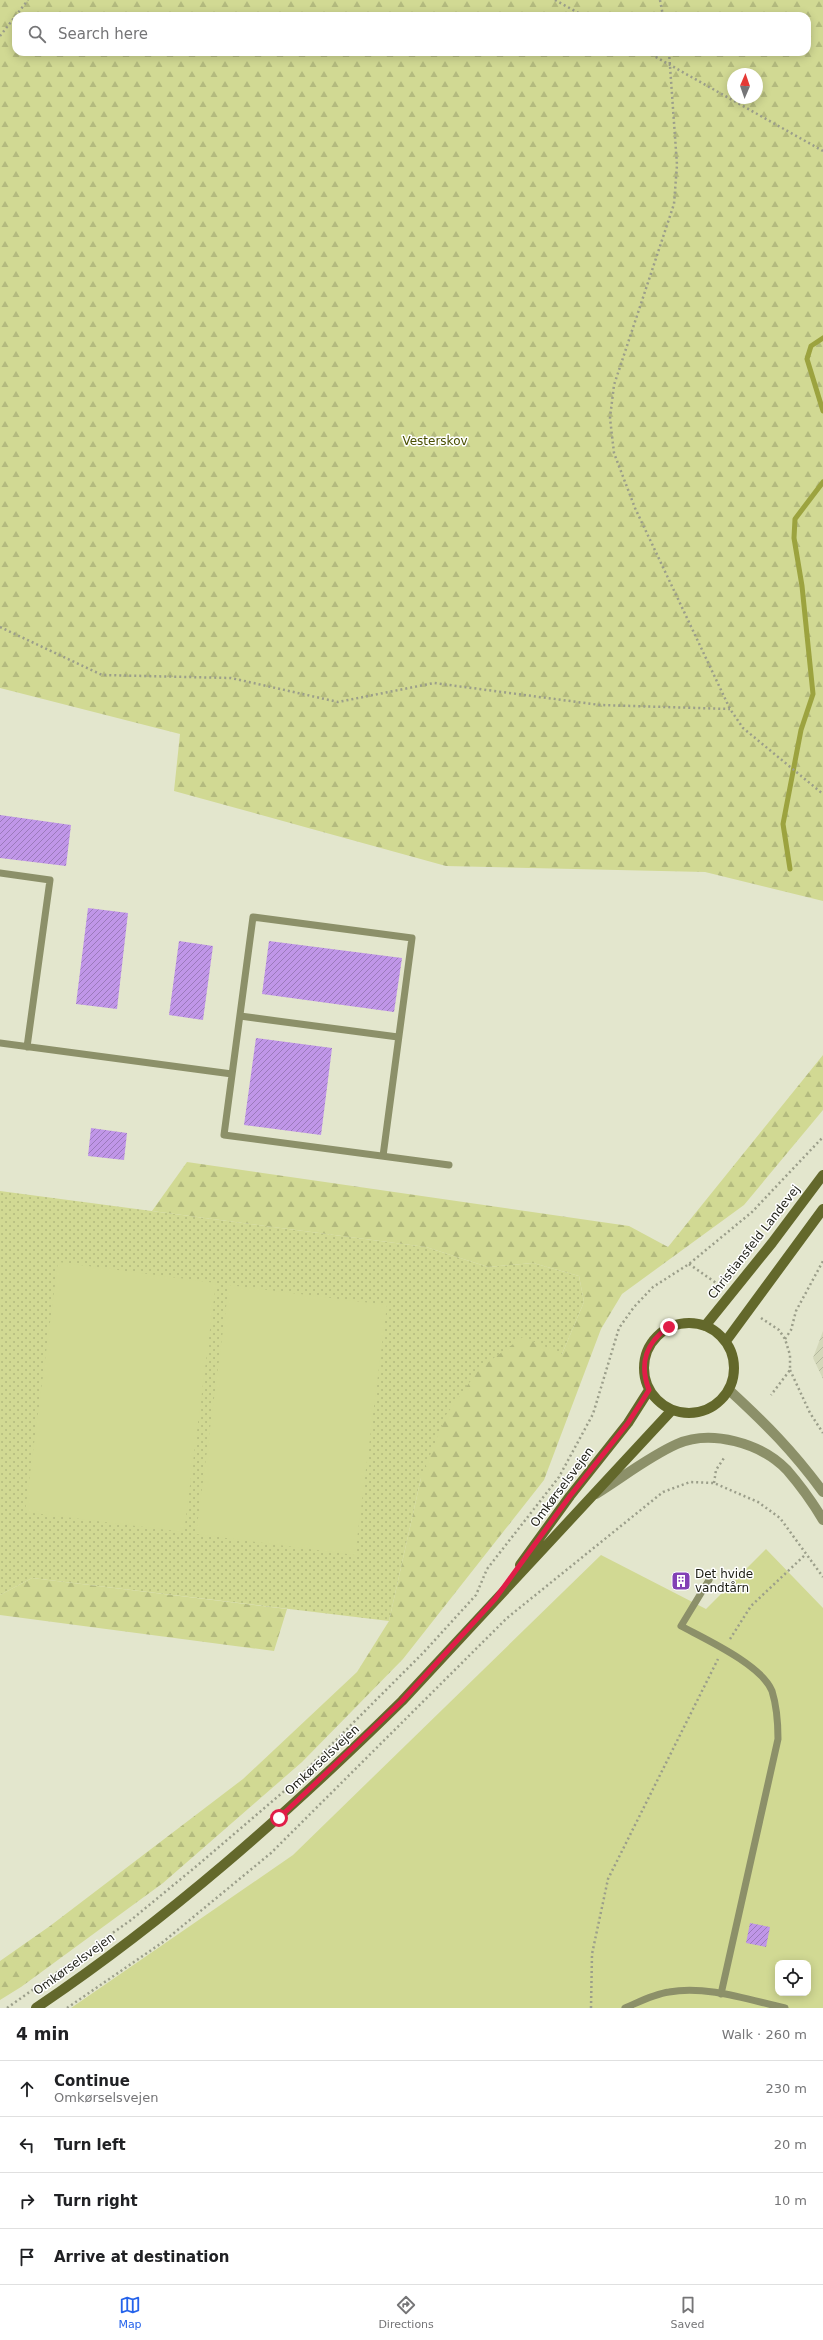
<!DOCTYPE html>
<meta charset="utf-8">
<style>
body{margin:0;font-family:"DejaVu Sans",sans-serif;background:#f2f2f2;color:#202124}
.controls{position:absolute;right:12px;bottom:12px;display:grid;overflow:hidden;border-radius:8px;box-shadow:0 2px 10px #0003}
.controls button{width:36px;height:36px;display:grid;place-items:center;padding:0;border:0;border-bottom:1px solid #e0e0e0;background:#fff;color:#202124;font:20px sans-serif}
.compass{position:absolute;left:727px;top:68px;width:36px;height:36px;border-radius:50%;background:#fff;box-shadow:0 2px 10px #0003;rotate:2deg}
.stop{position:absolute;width:12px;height:12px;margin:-9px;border:3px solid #e11d48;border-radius:50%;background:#fff}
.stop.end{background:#e11d48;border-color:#fff;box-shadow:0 1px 4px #0008}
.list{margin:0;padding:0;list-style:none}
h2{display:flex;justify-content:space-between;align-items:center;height:52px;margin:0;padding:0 16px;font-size:17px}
h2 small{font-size:13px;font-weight:400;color:#757577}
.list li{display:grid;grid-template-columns:26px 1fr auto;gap:12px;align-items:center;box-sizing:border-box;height:56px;padding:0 16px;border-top:1px solid #e0e0e0}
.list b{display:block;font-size:15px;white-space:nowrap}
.list p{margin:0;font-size:13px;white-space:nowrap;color:#757577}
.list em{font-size:13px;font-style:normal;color:#757577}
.icon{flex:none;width:22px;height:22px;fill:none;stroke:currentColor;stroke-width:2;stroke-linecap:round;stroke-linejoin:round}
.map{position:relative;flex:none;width:823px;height:2008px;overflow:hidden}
.search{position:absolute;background:#fff;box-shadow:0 2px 10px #0003;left:12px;right:12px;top:12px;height:44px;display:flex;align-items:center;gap:10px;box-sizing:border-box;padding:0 14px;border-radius:12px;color:#757577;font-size:15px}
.sheet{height:276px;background:#fff}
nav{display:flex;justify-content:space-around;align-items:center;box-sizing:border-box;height:56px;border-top:1px solid #e0e0e0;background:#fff;font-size:11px;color:#757577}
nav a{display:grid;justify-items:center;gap:2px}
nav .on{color:#2563eb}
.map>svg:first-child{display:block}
.industrial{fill:url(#industrial-furrows)}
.green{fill:url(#green-dots)}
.forest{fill:url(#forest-firs);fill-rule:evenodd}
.pitch{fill:#d1d993;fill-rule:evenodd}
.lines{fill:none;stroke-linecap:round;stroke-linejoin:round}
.stream{stroke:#9ca33f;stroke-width:5}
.building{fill:url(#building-hatch)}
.path{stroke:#9b9e8a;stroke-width:2.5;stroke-dasharray:2 3;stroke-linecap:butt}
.service{stroke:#8c9069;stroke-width:7}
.tertiary{stroke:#8c9069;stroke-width:10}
.secondary{stroke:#63682b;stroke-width:10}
.route{stroke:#e11d48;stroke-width:5}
.labels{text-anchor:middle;stroke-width:3;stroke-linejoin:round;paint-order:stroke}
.park-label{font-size:12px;fill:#4a4f00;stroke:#fff}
.street-label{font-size:12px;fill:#1c1d14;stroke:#fff}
.poi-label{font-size:12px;fill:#1c1d14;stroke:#fff;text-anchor:start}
</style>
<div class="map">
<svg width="823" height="2008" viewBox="0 0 823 2008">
<defs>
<pattern id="industrial-furrows" width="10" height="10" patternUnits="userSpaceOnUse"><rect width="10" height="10" fill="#d4d8ba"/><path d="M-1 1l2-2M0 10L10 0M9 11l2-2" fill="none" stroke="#b5b99f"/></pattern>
<pattern id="green-dots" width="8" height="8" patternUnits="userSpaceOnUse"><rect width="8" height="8" fill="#d1d993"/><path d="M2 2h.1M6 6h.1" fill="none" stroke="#b3ba7e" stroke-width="1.8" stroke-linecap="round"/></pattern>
<pattern id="forest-firs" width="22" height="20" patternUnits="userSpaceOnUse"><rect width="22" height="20" fill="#d1d993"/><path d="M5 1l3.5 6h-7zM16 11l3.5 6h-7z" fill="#b3ba7e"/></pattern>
<pattern id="building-hatch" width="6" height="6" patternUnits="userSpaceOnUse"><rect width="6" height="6" fill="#c096e8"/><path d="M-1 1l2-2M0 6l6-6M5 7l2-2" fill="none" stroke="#9b7abb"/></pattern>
</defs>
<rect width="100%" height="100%" fill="#e3e6cd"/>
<path class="industrial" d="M823 1331V1379L813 1358Z"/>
<path class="green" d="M0 1191 426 1247 488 1267 533 1263 579 1276 584 1302 562 1354 421 1478 389 1621 32 1578 0 1595Z"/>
<path class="forest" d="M0 0H823V901L705 872 446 866 174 791 180 734 0 688ZM16 16H807V52H16ZM733 74H757V98H733Z
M823 1055V1110L744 1205 622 1294 601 1329 544 1480 403 1659 302 1762 163 1883 21 1987 0 2000V1961L50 1926 243 1779 357 1672 389 1621 421 1478 446 1415 480 1368 523 1337 562 1354 584 1302 579 1276 533 1263 488 1267 426 1247 152 1211 187 1162 629 1226 668 1247Z
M32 1578 287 1609 274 1651 0 1615V1595Z"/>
<path class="pitch" d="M58 1262 216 1283 184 1532 25 1512Z
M229 1285 387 1305 355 1555 196 1534Z
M766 1549 823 1608V2008H71L293 1855 601 1555 706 1609ZM778 1963H808V1993H778Z"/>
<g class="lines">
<path class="stream" d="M823 338 811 346 807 359 823 411
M790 869 783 824 801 730 813 694 802 586 794 538 795 519 823 482"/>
</g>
<path class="building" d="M0 815 71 825 66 866 0 858Z
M88 908 128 913 117 1009 76 1004Z
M179 941 213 946 203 1020 169 1015Z
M269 941 402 958 394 1012 262 994Z
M256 1038 332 1048 321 1135 244 1125Z
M91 1128 127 1133 124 1160 88 1156Z
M672 1581a9 9 0 1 1 18 0a9 9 0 1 1-18 0Z
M750 1923 770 1927 766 1947 746 1943Z"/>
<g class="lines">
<path class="path" d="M555 0 584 16
M660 0 663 16
M0 36 28 0
M647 52 823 151
M669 52 677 165 674 204 614 385 610 418 614 453 635 508 730 709 743 728 823 794
M0 627 102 675 231 678 338 702 434 683 600 705 730 709
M689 1264 719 1285
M761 1318 779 1330 785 1339 790 1355V1370L771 1395
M785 1339 791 1330 796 1311 823 1261
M790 1370 810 1413 823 1433
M714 1483 716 1470 724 1458
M730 1639 751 1606 806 1554
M7 2008 131 1920 199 1864 289 1787 424 1652 476 1595 487 1569 559 1477 593 1414 619 1328 634 1307 653 1287 689 1264 752 1212 823 1137
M67 2008 163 1942 271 1853 507 1618 663 1492 690 1482 714 1483 758 1502 780 1518 823 1577
M591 2008 592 1954 608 1879 718 1659"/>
<path class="service" d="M0 873 50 880 27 1047
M240 1016 398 1037
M0 1043 232 1074
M383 1156 412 938 253 917 224 1135 449 1165
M709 1580 681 1626C705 1639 762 1665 772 1691 777 1707 778 1723 778 1739L721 1994
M625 2008C639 2002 654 1994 669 1992 706 1985 749 2000 785 2008"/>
<path class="tertiary" d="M729 1390C766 1424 793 1451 823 1492
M596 1494C622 1478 648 1457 677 1444 711 1429 761 1443 787 1470 800 1485 813 1503 823 1520"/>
<path class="secondary" d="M644 1368a45 45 0 1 1 90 0a45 45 0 1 1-90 0Z
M705 1326 772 1243 823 1175
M726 1341 823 1209
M520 1565 570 1496 628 1423 649 1390
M36 2008C168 1919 288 1813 402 1701L672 1410"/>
</g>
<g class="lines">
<path class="route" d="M279 1818 402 1701 495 1599 570 1496 628 1423 649 1390C639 1364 646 1342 669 1327"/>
</g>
<defs>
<g id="building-square" transform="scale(1)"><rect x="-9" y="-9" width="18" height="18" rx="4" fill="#8240b5" stroke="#fff"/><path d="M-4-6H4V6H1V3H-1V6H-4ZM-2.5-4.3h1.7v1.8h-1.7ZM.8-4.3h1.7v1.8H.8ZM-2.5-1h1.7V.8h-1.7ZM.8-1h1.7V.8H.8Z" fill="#fff"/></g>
</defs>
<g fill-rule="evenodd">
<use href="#building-square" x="681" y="1581"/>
</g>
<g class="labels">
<g class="park-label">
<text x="435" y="445">Vesterskov</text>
</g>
<g class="street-label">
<text transform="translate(754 1242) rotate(-52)" y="4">Christiansfeld Landevej</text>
<text transform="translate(562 1487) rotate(-53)" y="4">Omkørselsvejen</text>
<text transform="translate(322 1760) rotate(-43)" y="4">Omkørselsvejen</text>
<text transform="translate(74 1964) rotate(-36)" y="4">Omkørselsvejen</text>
</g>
<g class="poi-label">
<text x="695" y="1578">Det hvide<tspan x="695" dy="14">vandtårn</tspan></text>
</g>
</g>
</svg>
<div class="controls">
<button><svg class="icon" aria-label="locate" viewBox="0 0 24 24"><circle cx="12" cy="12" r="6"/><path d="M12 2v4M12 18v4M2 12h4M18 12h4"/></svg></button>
</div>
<svg class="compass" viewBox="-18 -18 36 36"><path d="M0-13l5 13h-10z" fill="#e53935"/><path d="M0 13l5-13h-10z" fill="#757577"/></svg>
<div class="stop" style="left:279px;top:1818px"></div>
<div class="stop end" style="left:669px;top:1327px"></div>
<div class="search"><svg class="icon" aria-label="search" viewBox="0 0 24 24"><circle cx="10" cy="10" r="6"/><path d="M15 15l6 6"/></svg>Search here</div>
</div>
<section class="sheet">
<h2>4 min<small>Walk · 260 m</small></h2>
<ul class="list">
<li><svg class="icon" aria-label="ahead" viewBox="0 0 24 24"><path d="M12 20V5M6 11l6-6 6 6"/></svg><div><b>Continue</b><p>Omkørselsvejen</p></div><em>230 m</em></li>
<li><svg class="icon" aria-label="left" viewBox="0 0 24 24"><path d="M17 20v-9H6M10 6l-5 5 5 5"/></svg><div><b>Turn left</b></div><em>20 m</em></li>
<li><svg class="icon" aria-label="right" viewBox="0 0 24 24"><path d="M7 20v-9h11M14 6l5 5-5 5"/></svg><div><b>Turn right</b></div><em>10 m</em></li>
<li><svg class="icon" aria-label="arrive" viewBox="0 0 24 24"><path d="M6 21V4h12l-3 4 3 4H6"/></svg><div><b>Arrive at destination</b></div></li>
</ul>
</section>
<nav>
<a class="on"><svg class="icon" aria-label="map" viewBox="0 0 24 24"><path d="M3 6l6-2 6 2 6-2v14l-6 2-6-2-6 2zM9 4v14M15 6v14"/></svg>Map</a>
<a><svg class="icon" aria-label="directions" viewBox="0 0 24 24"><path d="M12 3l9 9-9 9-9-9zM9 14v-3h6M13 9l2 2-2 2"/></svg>Directions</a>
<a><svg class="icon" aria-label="saved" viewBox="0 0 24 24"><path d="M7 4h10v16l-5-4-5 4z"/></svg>Saved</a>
</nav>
